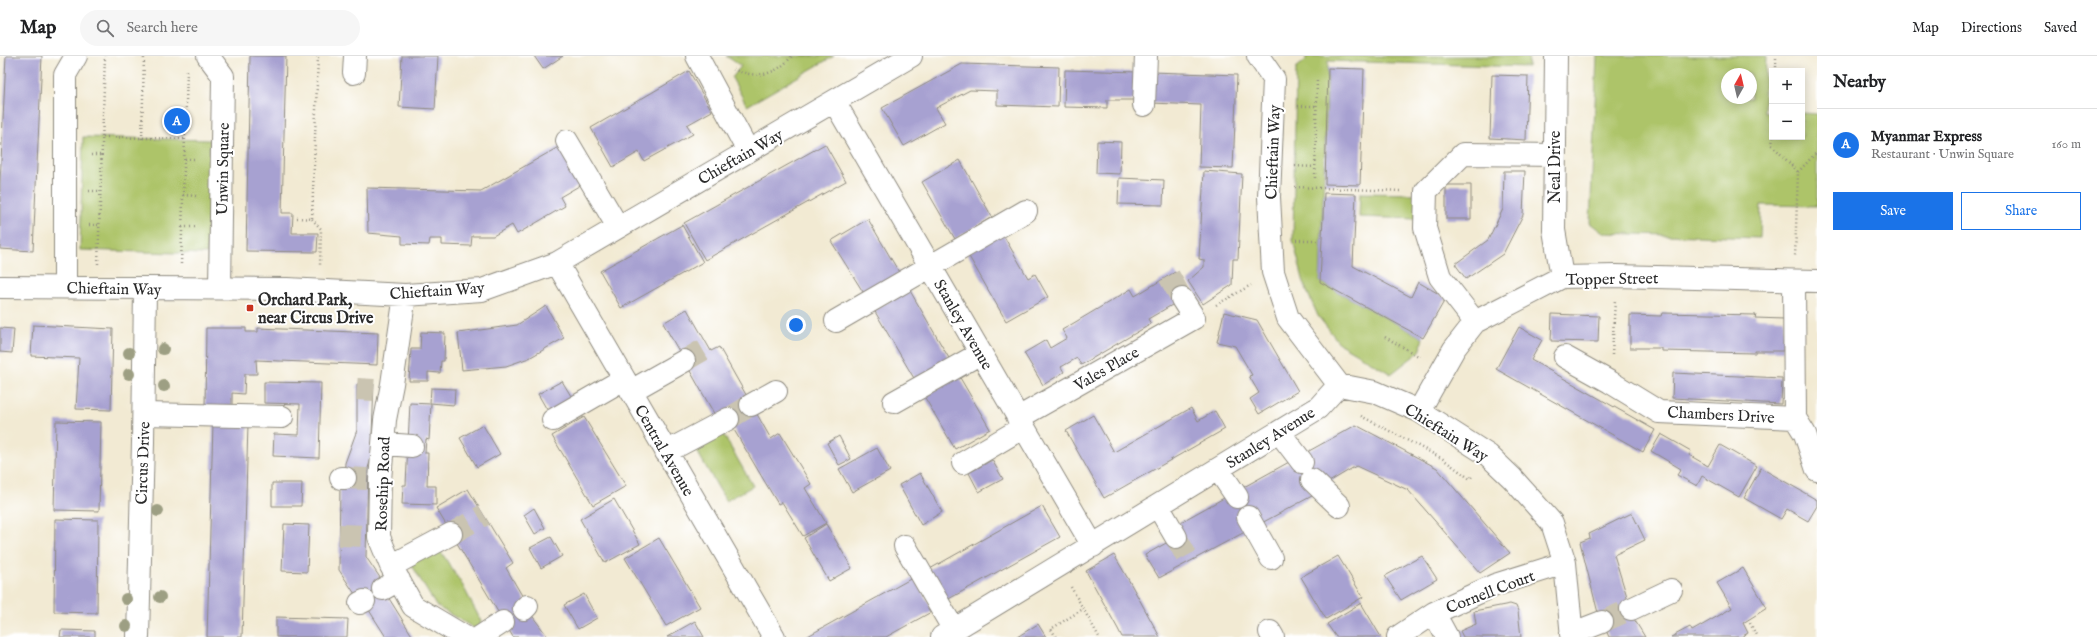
<!DOCTYPE html>
<meta charset="utf-8">
<style>
body{margin:0;font-family:"IM FELL English",serif;background:#f6f6f6;color:#202124}
.controls{position:absolute;right:12px;top:12px;display:grid;overflow:hidden;border-radius:0px;box-shadow:0 2px 10px #0003}
.controls button{width:36px;height:36px;display:grid;place-items:center;padding:0;border:0;border-bottom:1px solid #e0e0e0;background:#fff;color:#202124;font:20px sans-serif}
.compass{position:absolute;left:1721px;top:12px;width:36px;height:36px;border-radius:50%;background:#fff;box-shadow:0 2px 10px #0003;rotate:8deg}
.you{position:absolute;left:796px;top:269px;width:14px;height:14px;margin:-10px;border:3px solid #fff;border-radius:50%;background:#1a73e8;box-shadow:0 0 0 6px #1a73e833}
.badge{display:grid;place-items:center;width:26px;height:26px;border-radius:50%;background:#1a73e8;color:#fff;font-size:13px;font-weight:700}
.pin{position:absolute;translate:-50% -50%;border:2px solid #fff;box-shadow:0 1px 4px #0006}
.list{margin:0;padding:0;list-style:none}
h2{display:flex;justify-content:space-between;align-items:center;height:52px;margin:0;padding:0 16px;font-size:17px}
h2 small{font-size:13px;font-weight:400;color:#757577}
.list li{display:grid;grid-template-columns:26px 1fr auto;gap:12px;align-items:center;box-sizing:border-box;height:72px;padding:0 16px;border-top:1px solid #e0e0e0}
.list b{display:block;font-size:15px;white-space:nowrap}
.list p{margin:0;font-size:13px;white-space:nowrap;color:#757577}
.list em{font-size:13px;font-style:normal;color:#757577}
.actions{display:flex;gap:8px;padding:12px 16px}
.actions a{flex:1;padding:9px 0;border:1px solid #1a73e8;border-radius:0px;text-align:center;font-size:14px;color:#1a73e8}
.actions .main{background:#1a73e8;color:#fff}
.icon{flex:none;width:22px;height:22px;fill:none;stroke:currentColor;stroke-width:2;stroke-linecap:round;stroke-linejoin:round}
.map{position:relative;flex:none;width:1817px;height:581px;overflow:hidden}
header{display:flex;align-items:center;gap:24px;box-sizing:border-box;height:56px;padding:0 20px;background:#fff;border-bottom:1px solid #e0e0e0}
header strong{font-size:19px}
nav{display:flex;gap:22px;margin-inline-start:auto;font-size:14px}
.search{width:280px;height:36px;background:#f6f6f6;display:flex;align-items:center;gap:10px;box-sizing:border-box;padding:0 14px;border-radius:22px;color:#757577;font-size:15px}
main{display:flex}
aside{flex:1;background:#fff}
.map>svg:first-child{display:block}
.green{fill:#adc469;stroke:#6c784a;fill-rule:evenodd}
.building{fill:#a7a1d1}
.lines{fill:none;stroke-linecap:round;stroke-linejoin:round}
.minor-tunnel{stroke:#cac4b1;stroke-width:22;stroke-dasharray:22 11;stroke-linecap:butt}
.minor-casing{stroke:#8e8a7f;stroke-width:24}
.path{stroke:#8e8a7f;stroke-width:2.5;stroke-dasharray:1 3;stroke-linecap:butt}
.minor{stroke:#fff;stroke-width:22}
.tree{fill:#9d9f83}
.poi-dot{fill:#c8321e;stroke:#fff;stroke-width:1.5}
.labels{text-anchor:middle;stroke-width:4;stroke-linejoin:round;paint-order:stroke}
.street-label{font-size:16px;fill:#2b2b2b;stroke:#fff}
.poi-label{font-size:16px;font-weight:bold;fill:#2b2b2b;stroke:#fff;text-anchor:start}
</style>
<header>
<strong>Map</strong>
<div class="search"><svg class="icon" aria-label="search" viewBox="0 0 24 24"><circle cx="10" cy="10" r="6"/><path d="M15 15l6 6"/></svg>Search here</div>
<nav><a>Map</a><a>Directions</a><a>Saved</a></nav>
</header>
<main>
<div class="map">
<svg width="1817" height="581" viewBox="0 0 1817 581">
<rect width="100%" height="100%" fill="#fff"/>
<filter id="ink" filterUnits="userSpaceOnUse"><feTurbulence type="fractalNoise" baseFrequency=".025" numOctaves="2"/><feDisplacementMap in="SourceGraphic" scale="8" xChannelSelector="R" yChannelSelector="G"/><feConvolveMatrix kernelMatrix="1 2 1 2 8 2 1 2 1" color-interpolation-filters="sRGB"/></filter>
<filter id="wash" filterUnits="userSpaceOnUse"><feTurbulence type="fractalNoise" baseFrequency=".012" numOctaves="4" result="noise"/><feDisplacementMap in="SourceGraphic" scale="16" xChannelSelector="R" yChannelSelector="G"/><feGaussianBlur stdDeviation="0.9" result="paint"/><feColorMatrix in="noise" values="0 0 0 0 0 0 0 0 0 0 0 0 0 0 0 0 0 1.4 0 .05"/><feComposite in="paint" operator="in"/></filter>
<g filter="url(#wash)">
<rect width="100%" height="100%" fill="#f2ead3"/>
<path class="green" d="M726 0H834L747 50 732 22 741 10Z
M1306 0H1529L1528 11 1328 5 1320 226 1423 282 1419 296 1391 318 1340 288 1318 260 1305 231 1293 184 1296 12 1306 4Z
M1597 0H1766L1764 56H1772V81H1802V57L1817 58V150L1761 149 1760 182 1603 177 1590 167ZM1727 18H1751V42H1727Z
M83 81 210 84 207 198 80 194Z
M1360 137 1416 138V163L1359 161Z
M722 376 753 430 726 445 695 392Z
M438 491 463 530 481 565 480 570 474 572 436 550 410 506Z"/>
<g id="blocks">
<path class="building" d="M6 0H42L33 195 0 193V127Z
M250 0H286L282 157H293L292 177H318L317 196 246 195Z
M402 0H438L435 53 399 51Z
M534 0H563L543 13Z
M962 8 1059 11 1058 51 997 49V35L970 34 936 52 945 67 904 90 882 52Z
M1328 12 1364 13 1360 129 1325 128Z
M1065 14 1138 16 1137 44H1107V52L1064 51Z
M689 15 712 55 687 69 693 78 644 105 639 96 613 111 591 72Z
M1152 16 1237 19 1233 112 1199 111 1201 49 1151 47Z
M1492 19 1528 20 1526 84 1490 82Z
M1097 85 1121 86 1120 118 1096 117Z
M825 88 846 125 705 204 684 167Z
M562 89 584 127 560 141 565 150 517 178 512 169 493 180H472L471 190 442 189V183H430L429 189 402 188V180L368 177 367 132 481 135Z
M960 104 992 161 955 183 922 126Z
M1204 115 1242 118 1238 203H1233L1232 229 1203 248 1188 225 1204 211V204L1199 203Z
M1504 115H1525L1523 159 1503 198 1466 223 1455 208 1488 184 1503 153Z
M1119 122 1164 124 1163 149 1118 148Z
M1446 129H1471V163H1446Z
M1324 137 1356 138 1353 210 1411 241 1418 226 1446 242 1423 282 1320 226Z
M868 163 900 218 865 239 831 185Z
M682 169 703 206 621 252 600 215Z
M1002 177 1028 222 1035 218 1048 241 1006 265 967 197Z
M1175 216 1189 239 1148 263 1151 268 1081 309 1077 302 1061 311 1064 316 1043 329 1024 297 1046 284 1050 292 1067 282 1062 274 1131 233 1135 240Z
M909 233 950 304 915 324 874 254Z
M546 250 564 282 529 302 506 310 462 314 458 277 517 269Z
M687 253 711 295 719 291 771 383 780 377 811 428 805 432 826 467 803 480 782 446 778 448 724 357 716 361 663 267Z
M1224 256 1257 264 1298 335 1259 358 1250 343 1259 337 1249 320 1252 319 1238 295 1235 290 1217 286Z
M1662 257 1756 259 1755 262 1784 263 1783 295H1755V297L1661 295V292H1630V259L1661 260Z
M1552 258 1599 260 1598 286 1551 285Z
M33 269 113 273 111 354 76 353 79 302 31 300Z
M1519 271 1542 284 1531 304 1655 374 1643 396 1496 313Z
M0 272 14 273 12 297 0 296Z
M206 272H246V276H258V272L378 277 377 309 256 304 257 318H245L244 338 232 337V353L205 352Z
M421 276 445 277 444 305H441L440 317 428 316V325H409L411 293H420Z
M1673 317 1782 322 1781 348 1672 342Z
M959 320 990 373 955 393 924 340Z
M562 325 574 345 550 359 538 338Z
M264 326 321 327 319 402 273 400 274 378 299 379 300 348 264 347Z
M357 328H374L372 379 378 381 368 412 366 501 383 526 380 528 413 581H386L360 540 357 541 339 514 340 427 344 428 345 407 357 374Z
M431 332 455 333 454 349 430 347Z
M410 347 431 348 429 384 426 383 425 397H428L427 430H436V449L402 448 403 429H406Z
M1191 352 1198 365 1215 355 1225 373 1104 442 1066 375 1093 359 1114 396Z
M584 361 626 430 593 449 552 380Z
M56 365 101 366 99 455 54 454Z
M213 367 248 368 242 581H207Z
M483 369 500 398 477 411 460 382Z
M1356 369 1437 412 1510 497 1480 517 1408 434 1356 410 1324 429 1305 428 1312 440 1159 522 1145 499 1182 478 1177 468Z
M1661 378 1691 395 1689 399 1708 410 1720 389 1757 410 1739 441 1702 420 1697 430 1677 419 1681 413 1651 395Z
M839 380 851 403 839 409 827 387Z
M877 392 890 415 852 436 839 413Z
M992 404 1003 423 979 436 969 417Z
M1761 412 1817 444V450L1808 465 1787 453 1781 463 1744 442Z
M920 417 942 456 921 469 899 429Z
M272 427H302L301 450H272Z
M468 433 513 507 506 512 524 543 530 557 548 581H513L436 452Z
M614 443 640 488 605 507 580 463Z
M1042 450 1060 481 945 545 928 514Z
M534 452 545 472 535 478 524 459Z
M1632 457 1645 484 1614 499 1634 563 1645 581H1609L1598 557 1580 486 1590 482 1589 478Z
M55 463 98 464 97 557 54 556Z
M284 468 309 469 307 516 282 515Z
M826 468 852 512 829 525 804 482Z
M551 481 562 500 541 512 530 492Z
M659 482 700 551 666 570 625 502Z
M1114 499 1127 521 1160 581H1122L1118 573 1086 515Z
M1338 500 1363 541 1326 563 1301 521Z
M1422 500 1437 523 1401 544 1385 520Z
M1743 512 1767 552 1743 567 1748 577 1741 581H1671L1690 571 1692 575 1732 552 1717 527Z
M914 521 933 555 886 581H806Z
M584 538 597 562 578 573 564 549Z
M1361 547 1381 581H1336L1327 568Z
M1510 548 1516 550 1518 555 1521 581H1463L1460 575 1476 568 1474 555Z
M276 561 348 563 347 581H276Z
M695 565 704 581H667Z
M1038 568 1046 581H1017Z
M61 574 95 575V581H60Z"/>
</g>
</g>
<g filter="url(#ink)">
<use href="#blocks" fill-opacity="0" stroke="#8e8a7f" stroke-width="1"/>
<g class="lines">
<path class="minor-tunnel" d="M1169 220 1182 243
M684 305 708 291
M357 333 374 334
M728 363 751 349
M345 422 368 423
M451 478 484 459
M339 479 366 480
M1176 481 1189 505
M1602 566 1631 553"/>
<g class="minor-casing">
<path id="minor" d="M208 0 223 20 220 232
M697 0 748 95
M1258 0 1274 23 1269 141 1273 216 1288 262 1339 329 1375 336 1419 355 1488 399 1512 422 1552 467 1565 507 1572 581
M1556 0 1554 174 1562 221
M354 17 355 0
M834 45 1093 490
M1144 49 1146 0
M567 85 618 171
M557 207 774 581
M1794 225 1795 362 1805 378 1817 414
M0 231 287 233 405 239 482 234 557 207 911 0
M65 231V19L76 0
M405 239 392 328 385 364 380 424 379 481 391 510 413 550 465 581
M836 265 1026 155
M1475 266 1440 221 1425 172 1426 135 1463 98 1553 99
M1565 301 1610 326 1659 356 1795 362
M631 335 684 305
M894 346 981 297
M751 349 776 335
M1419 355 1454 293 1475 266 1562 221 1616 220 1817 225
M144 358 282 361
M1018 362 1194 262 1182 243
M553 364 624 323
M1279 376 1302 406
M384 388 412 390
M666 396 728 363
M963 407 1024 371
M1218 413 1237 441
M341 422H345
M1312 424 1339 450
M1158 450 1176 481
M1248 461 1271 502
M905 490 954 574
M391 510 451 478
M383 533 399 524
M360 547 364 545
M524 553 527 550
M1631 553 1671 534
M1434 557 1447 581
M1270 576 1273 581
M1571 578 1602 566
M138 581 143 386 145 233
M480 581 503 566
M942 581 1318 352 1339 329
M1398 581 1434 557 1495 529 1565 507"/>
</g>
<path class="path" d="M733 13C755 23 776 20 792 0
M1776 15V0
M1298 50H1317
M103 81 185 83
M1773 81 1772 89 1798 116 1795 201
M142 83 144 0
M91 99H102
M185 103H196
M1295 110 1315 111
M1798 116 1817 96
M1315 122 1317 22
M1295 131 1402 135
M89 135H100
M183 139 196 140
M297 162 312 163 318 0
M312 163 321 173 320 209
M89 169H99
M182 171H196
M1296 184H1317
M98 208 105 0
M181 208 187 15
M1216 249 1251 229
M1385 281 1420 301
M1612 299 1615 244
M1361 360 1443 403 1470 423 1473 419
M1071 531 1099 581
M1750 567 1757 581
M1056 581 1051 573 1083 553"/>
<use href="#minor" class="minor"/>
</g>
<g class="tree">
<circle cx="163" cy="293" r="6"/>
<circle cx="129" cy="297" r="6"/>
<circle cx="129" cy="318" r="6"/>
<circle cx="164" cy="330" r="6"/>
<circle cx="158" cy="455" r="6"/>
<circle cx="160" cy="541" r="6"/>
<circle cx="126" cy="543" r="6"/>
<circle cx="126" cy="570" r="6"/>
</g>
</g>
<rect class="poi-dot" x="246" y="248" width="8" height="8" rx="2"/>
<g class="labels">
<g class="street-label">
<text transform="translate(1272 96) rotate(-88)" y="6">Chieftain Way</text>
<text transform="translate(740 100) rotate(-30)" y="6">Chieftain Way</text>
<text transform="translate(1554 111) rotate(-90)" y="6">Neal Drive</text>
<text transform="translate(222 113) rotate(-89)" y="6">Unwin Square</text>
<text transform="translate(1612 222) rotate(-1)" y="6">Topper Street</text>
<text transform="translate(114 232) rotate(1)" y="6">Chieftain Way</text>
<text transform="translate(437 234) rotate(-4)" y="6">Chieftain Way</text>
<text transform="translate(964 268) rotate(60)" y="6">Stanley Avenue</text>
<text transform="translate(1106 312) rotate(-30)" y="6">Vales Place</text>
<text transform="translate(1721 358) rotate(3)" y="6">Chambers Drive</text>
<text transform="translate(1447 376) rotate(32)" y="6">Chieftain Way</text>
<text transform="translate(1270 381) rotate(-32)" y="6">Stanley Avenue</text>
<text transform="translate(665 394) rotate(60)" y="6">Central Avenue</text>
<text transform="translate(142 407) rotate(-88)" y="6">Circus Drive</text>
<text transform="translate(382 428) rotate(-88)" y="6">Rosehip Road</text>
<text transform="translate(1490 535) rotate(-21)" y="6">Cornell Court</text>
</g>
<g class="poi-label">
<text x="258" y="249">Orchard Park,<tspan x="258" dy="18">near Circus Drive</tspan></text>
</g>
</g>
</svg>
<div class="controls">
<button>+</button>
<button>−</button>
</div>
<svg class="compass" viewBox="-18 -18 36 36"><path d="M0-13l5 13h-10z" fill="#e53935"/><path d="M0 13l5-13h-10z" fill="#757577"/></svg>
<div class="you"></div>
<div class="pin badge" style="left:177px;top:65px">A</div>
</div>
<aside>
<h2>Nearby<small></small></h2>
<ul class="list">
<li><span class="badge">A</span><div><b>Myanmar Express</b><p>Restaurant · Unwin Square</p></div><em>160 m</em></li>
</ul>
<div class="actions"><a class="main">Save</a><a>Share</a></div>
</aside>
</main>
